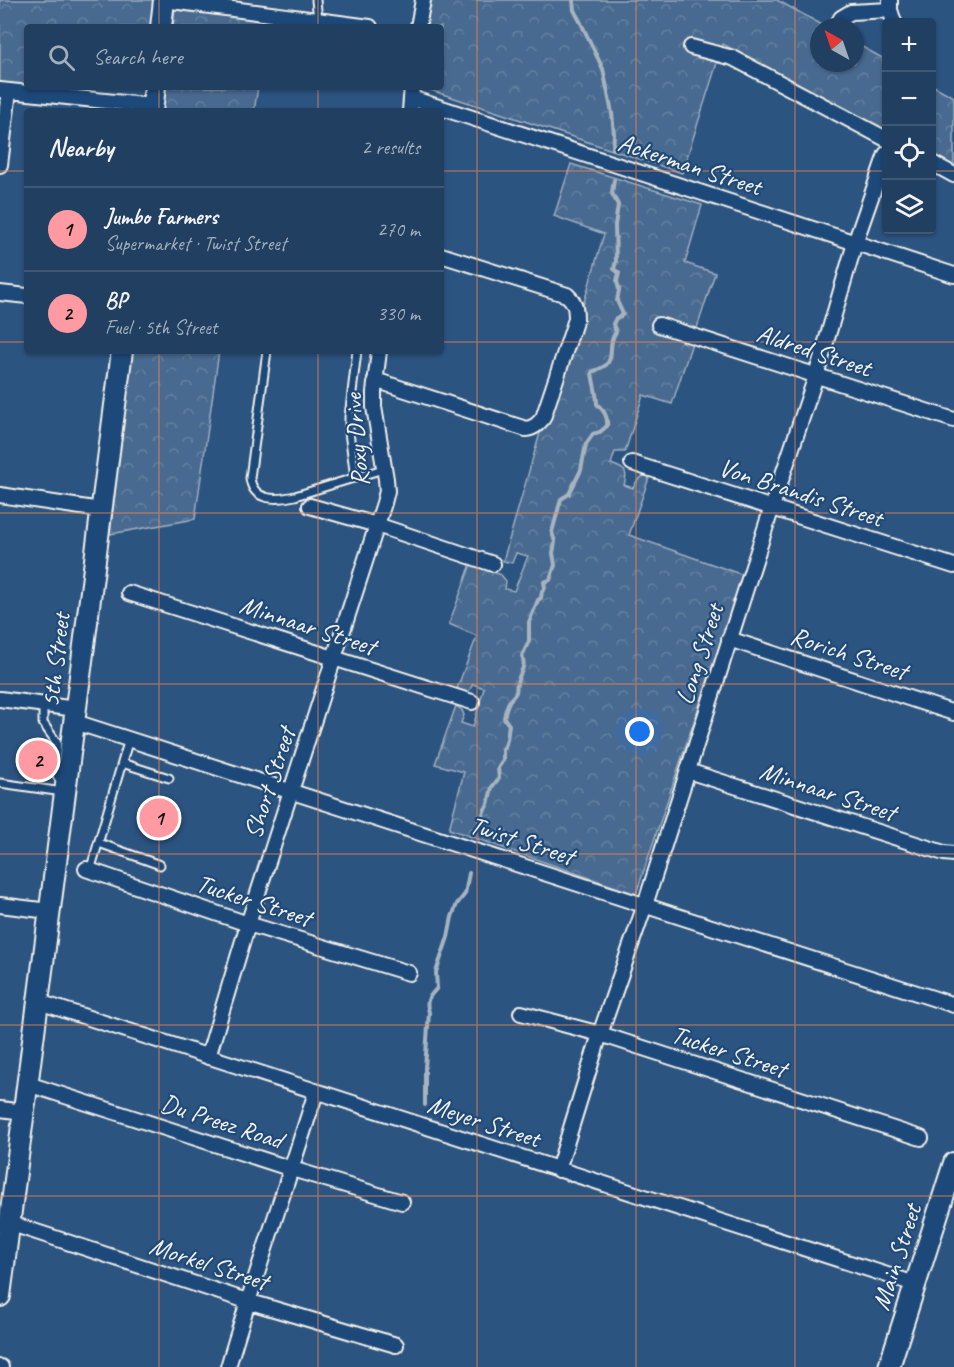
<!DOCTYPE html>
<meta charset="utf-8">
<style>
body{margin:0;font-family:Caveat,sans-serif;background:#2d4a6a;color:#f1f3f6}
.controls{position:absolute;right:18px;top:18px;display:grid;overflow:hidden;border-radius:6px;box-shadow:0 2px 4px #0004}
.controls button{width:54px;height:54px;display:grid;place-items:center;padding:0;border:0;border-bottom:2px solid #3e5876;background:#213f61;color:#f1f3f6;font:30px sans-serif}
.compass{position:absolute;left:810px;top:18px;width:54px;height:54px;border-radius:50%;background:#213f61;box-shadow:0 2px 4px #0004;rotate:320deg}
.you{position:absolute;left:640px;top:732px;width:21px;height:21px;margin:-15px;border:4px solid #fff;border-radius:50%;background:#1a73e8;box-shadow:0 0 0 9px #1a73e833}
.badge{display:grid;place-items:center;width:39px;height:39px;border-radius:50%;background:#ff9aa2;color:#111;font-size:20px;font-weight:700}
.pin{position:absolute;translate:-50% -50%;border:3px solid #fff;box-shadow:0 2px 6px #0006}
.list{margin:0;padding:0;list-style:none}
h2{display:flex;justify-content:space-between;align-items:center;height:78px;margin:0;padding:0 24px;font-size:26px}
h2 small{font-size:20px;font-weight:400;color:#a2afbd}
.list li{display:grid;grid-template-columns:39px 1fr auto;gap:18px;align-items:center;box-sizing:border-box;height:84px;padding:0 24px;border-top:2px solid #3e5876}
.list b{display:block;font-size:22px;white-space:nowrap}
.list p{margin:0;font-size:20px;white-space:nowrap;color:#a2afbd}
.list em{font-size:20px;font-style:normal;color:#a2afbd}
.icon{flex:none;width:33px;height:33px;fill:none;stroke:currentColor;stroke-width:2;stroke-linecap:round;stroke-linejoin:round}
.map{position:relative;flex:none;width:954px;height:1367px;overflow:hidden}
.search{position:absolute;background:#213f61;box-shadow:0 2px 4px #0004;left:24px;top:24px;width:420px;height:66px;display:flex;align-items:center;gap:15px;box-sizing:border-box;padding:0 21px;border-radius:6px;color:#a2afbd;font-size:22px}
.panel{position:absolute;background:#213f61;box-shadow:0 2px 4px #0004;left:24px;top:108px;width:420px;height:246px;border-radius:6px}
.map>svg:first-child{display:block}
.forest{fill:url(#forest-crowns);stroke:#9eaebc;stroke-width:1.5}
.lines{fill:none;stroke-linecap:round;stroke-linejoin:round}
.stream{stroke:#a7b4c0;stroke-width:4}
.lane-casing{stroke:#f4f1e8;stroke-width:11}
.street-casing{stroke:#f4f1e8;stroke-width:18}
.secondary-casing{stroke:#f4f1e8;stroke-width:24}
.lane{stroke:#1f4a7a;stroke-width:7}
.street{stroke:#1f4a7a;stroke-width:14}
.secondary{stroke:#1f4a7a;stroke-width:20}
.grid{fill:none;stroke:#ec874e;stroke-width:1.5;stroke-opacity:0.55}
.labels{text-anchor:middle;stroke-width:4.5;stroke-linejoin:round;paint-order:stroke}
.street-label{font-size:26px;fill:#f4f1e8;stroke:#1f4a7a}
</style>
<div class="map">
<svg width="954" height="1367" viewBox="0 0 954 1367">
<defs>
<pattern id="forest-crowns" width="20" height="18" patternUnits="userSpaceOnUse" patternTransform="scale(1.5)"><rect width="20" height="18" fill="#496b90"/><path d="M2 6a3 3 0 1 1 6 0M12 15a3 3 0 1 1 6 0" fill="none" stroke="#6481a0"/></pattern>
</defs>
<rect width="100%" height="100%" fill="#2c5481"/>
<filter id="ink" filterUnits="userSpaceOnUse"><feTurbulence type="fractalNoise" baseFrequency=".0167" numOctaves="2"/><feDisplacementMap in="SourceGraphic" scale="12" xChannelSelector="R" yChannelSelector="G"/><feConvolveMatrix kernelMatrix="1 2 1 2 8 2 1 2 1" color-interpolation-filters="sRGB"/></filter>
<g filter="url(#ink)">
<path class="forest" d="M0 0H155L151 27H27V85L0 83Z
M430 0H777L826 27H819V63H855V43L886 60V131L723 44 682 173 421 87H441V27H427Z
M175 7 268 20 267 27H173Z
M932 85 954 97V167L932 155Z
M165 87H258L254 111H162Z
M571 164 702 205 685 263 715 273 672 404 643 395 625 452H615L611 464C624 469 629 470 624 485L633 488C637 480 640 476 650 475L629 535 743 575 636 894 449 829 464 772 435 764 456 706 462 710 464 715 461 723 473 727 484 688 473 684 469 691 464 693 456 691 477 636 449 624 471 564 501 575 506 581 505 589 514 591 528 556 516 553 512 563 503 561 540 433 548 424 604 234 554 216Z
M132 351H219L195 519 110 534Z"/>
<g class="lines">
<path class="stream" d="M573 0 574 10 581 23 603 69 612 113 614 134 613 149
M480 825 484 811 488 804 492 787 499 778 498 768 503 760V749C509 742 507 733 509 725L504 718C505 712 507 705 510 700 512 697 515 695 516 692 517 689 516 686 517 683 519 673 527 667 522 656L529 641V622L538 600 541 598 542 591 545 588 544 582 550 580 555 565 553 553 555 542 552 532 561 499 569 494 581 470 586 444 593 434 600 432 607 426C608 416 604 411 597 404 597 393 593 383 592 372 596 370 602 368 606 365 615 356 607 343 616 332L613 324 616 318 620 317 623 314 617 301 619 290 617 281 619 273 614 269 616 261 615 225 618 205 612 193 614 180
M425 1105V1068L429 1012C425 1000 429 997 437 988L436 972 448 937 452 917 457 904 465 894 469 873"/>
<g class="lane-casing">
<path id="lane" d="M316 0 318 20
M267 351 250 478C253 502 277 500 295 496L383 469
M355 478 349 432V417L357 351
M43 705V723L57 743C57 757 50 772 62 782
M122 763 169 778
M0 783 63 792
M99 843 160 865
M90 871 129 739"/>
</g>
<g class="street-casing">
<path id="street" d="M164 0 370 27
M890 0V10L894 22
M418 27 423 0
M836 27 841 18 851 12 890 10
M691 47 733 58 886 139
M0 90 153 106
M411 98 954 275
M410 111 412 87
M932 163 954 175
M0 165 9 91
M0 293 27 296
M659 325 954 420
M375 380 526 429C534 428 538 424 543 418L576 319C576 308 575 302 567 295L441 255
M632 463 954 566
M0 495 101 510
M310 506 377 525 493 564
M129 593 472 702
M729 639 954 713
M0 699 76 709
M75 722 954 1005
M688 771 944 853 954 854
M86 869 248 924 409 973
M0 905 49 911
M39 1002 915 1284
M521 1013 600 1034 921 1138
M208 1057 248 924 384 503 387 491 386 479 374 407V392L379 351
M28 1084 292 1169 402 1202
M0 1109 24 1112
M558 1170 600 1034 645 905 772 507 816 376 855 243 886 154
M9 1223 247 1301 396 1345
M0 1367H1
M228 1367C255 1275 287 1184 316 1092"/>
</g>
<g class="secondary-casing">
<path id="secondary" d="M161 27 164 0
M152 111 155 87
M0 1296 122 351
M889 1367 954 1163"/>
</g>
<use href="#lane" class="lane"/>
<use href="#street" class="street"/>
<use href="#secondary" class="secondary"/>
</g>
</g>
<path class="grid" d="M159 0V27M318 0V27M477 0V1367M636 0V1367M795 0V1367M159 87V111M318 87V111M0 171H27M441 171H886M932 171H954M0 342H27M441 342H954M159 351V1367M318 351V1367M0 513H954M0 684H954M0 854H954M0 1025H954M0 1196H954"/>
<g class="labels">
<g class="street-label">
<text transform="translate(690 164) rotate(18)" y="9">Ackerman Street</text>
<text transform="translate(814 350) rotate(18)" y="9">Aldred Street</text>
<text transform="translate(356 440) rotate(-95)" y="9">Roxy Drive</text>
<text transform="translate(801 492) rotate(18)" y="9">Von Brandis Street</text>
<text transform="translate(308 625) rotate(18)" y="9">Minnaar Street</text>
<text transform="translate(849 653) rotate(18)" y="9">Rorich Street</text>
<text transform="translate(699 654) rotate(-72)" y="9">Long Street</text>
<text transform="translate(55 660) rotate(-83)" y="9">5th Street</text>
<text transform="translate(269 783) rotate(-72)" y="9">Short Street</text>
<text transform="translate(828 791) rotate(18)" y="9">Minnaar Street</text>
<text transform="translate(522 840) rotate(18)" y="9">Twist Street</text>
<text transform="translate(254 900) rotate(18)" y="9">Tucker Street</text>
<text transform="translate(729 1051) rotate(18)" y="9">Tucker Street</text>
<text transform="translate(222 1121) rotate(18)" y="9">Du Preez Road</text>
<text transform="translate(484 1121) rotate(18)" y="9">Meyer Street</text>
<text transform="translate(896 1257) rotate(-72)" y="9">Main Street</text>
<text transform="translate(209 1263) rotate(18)" y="9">Morkel Street</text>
</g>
</g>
</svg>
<div class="controls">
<button>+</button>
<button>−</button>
<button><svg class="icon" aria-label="locate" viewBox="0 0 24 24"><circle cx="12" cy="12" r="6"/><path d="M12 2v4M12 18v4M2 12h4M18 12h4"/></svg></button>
<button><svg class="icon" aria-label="layers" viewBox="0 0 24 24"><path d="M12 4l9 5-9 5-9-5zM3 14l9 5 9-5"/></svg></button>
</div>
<svg class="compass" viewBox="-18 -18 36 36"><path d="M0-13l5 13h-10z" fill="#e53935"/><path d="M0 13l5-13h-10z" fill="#a2afbd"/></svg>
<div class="you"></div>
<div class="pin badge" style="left:159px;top:818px">1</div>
<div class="pin badge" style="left:38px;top:760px">2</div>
<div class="search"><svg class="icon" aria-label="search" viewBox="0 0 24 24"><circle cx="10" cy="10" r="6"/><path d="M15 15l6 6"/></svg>Search here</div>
<section class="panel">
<h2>Nearby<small>2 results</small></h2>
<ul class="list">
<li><span class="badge">1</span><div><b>Jumbo Farmers</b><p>Supermarket · Twist Street</p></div><em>270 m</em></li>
<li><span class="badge">2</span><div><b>BP</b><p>Fuel · 5th Street</p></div><em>330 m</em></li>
</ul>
</section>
</div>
